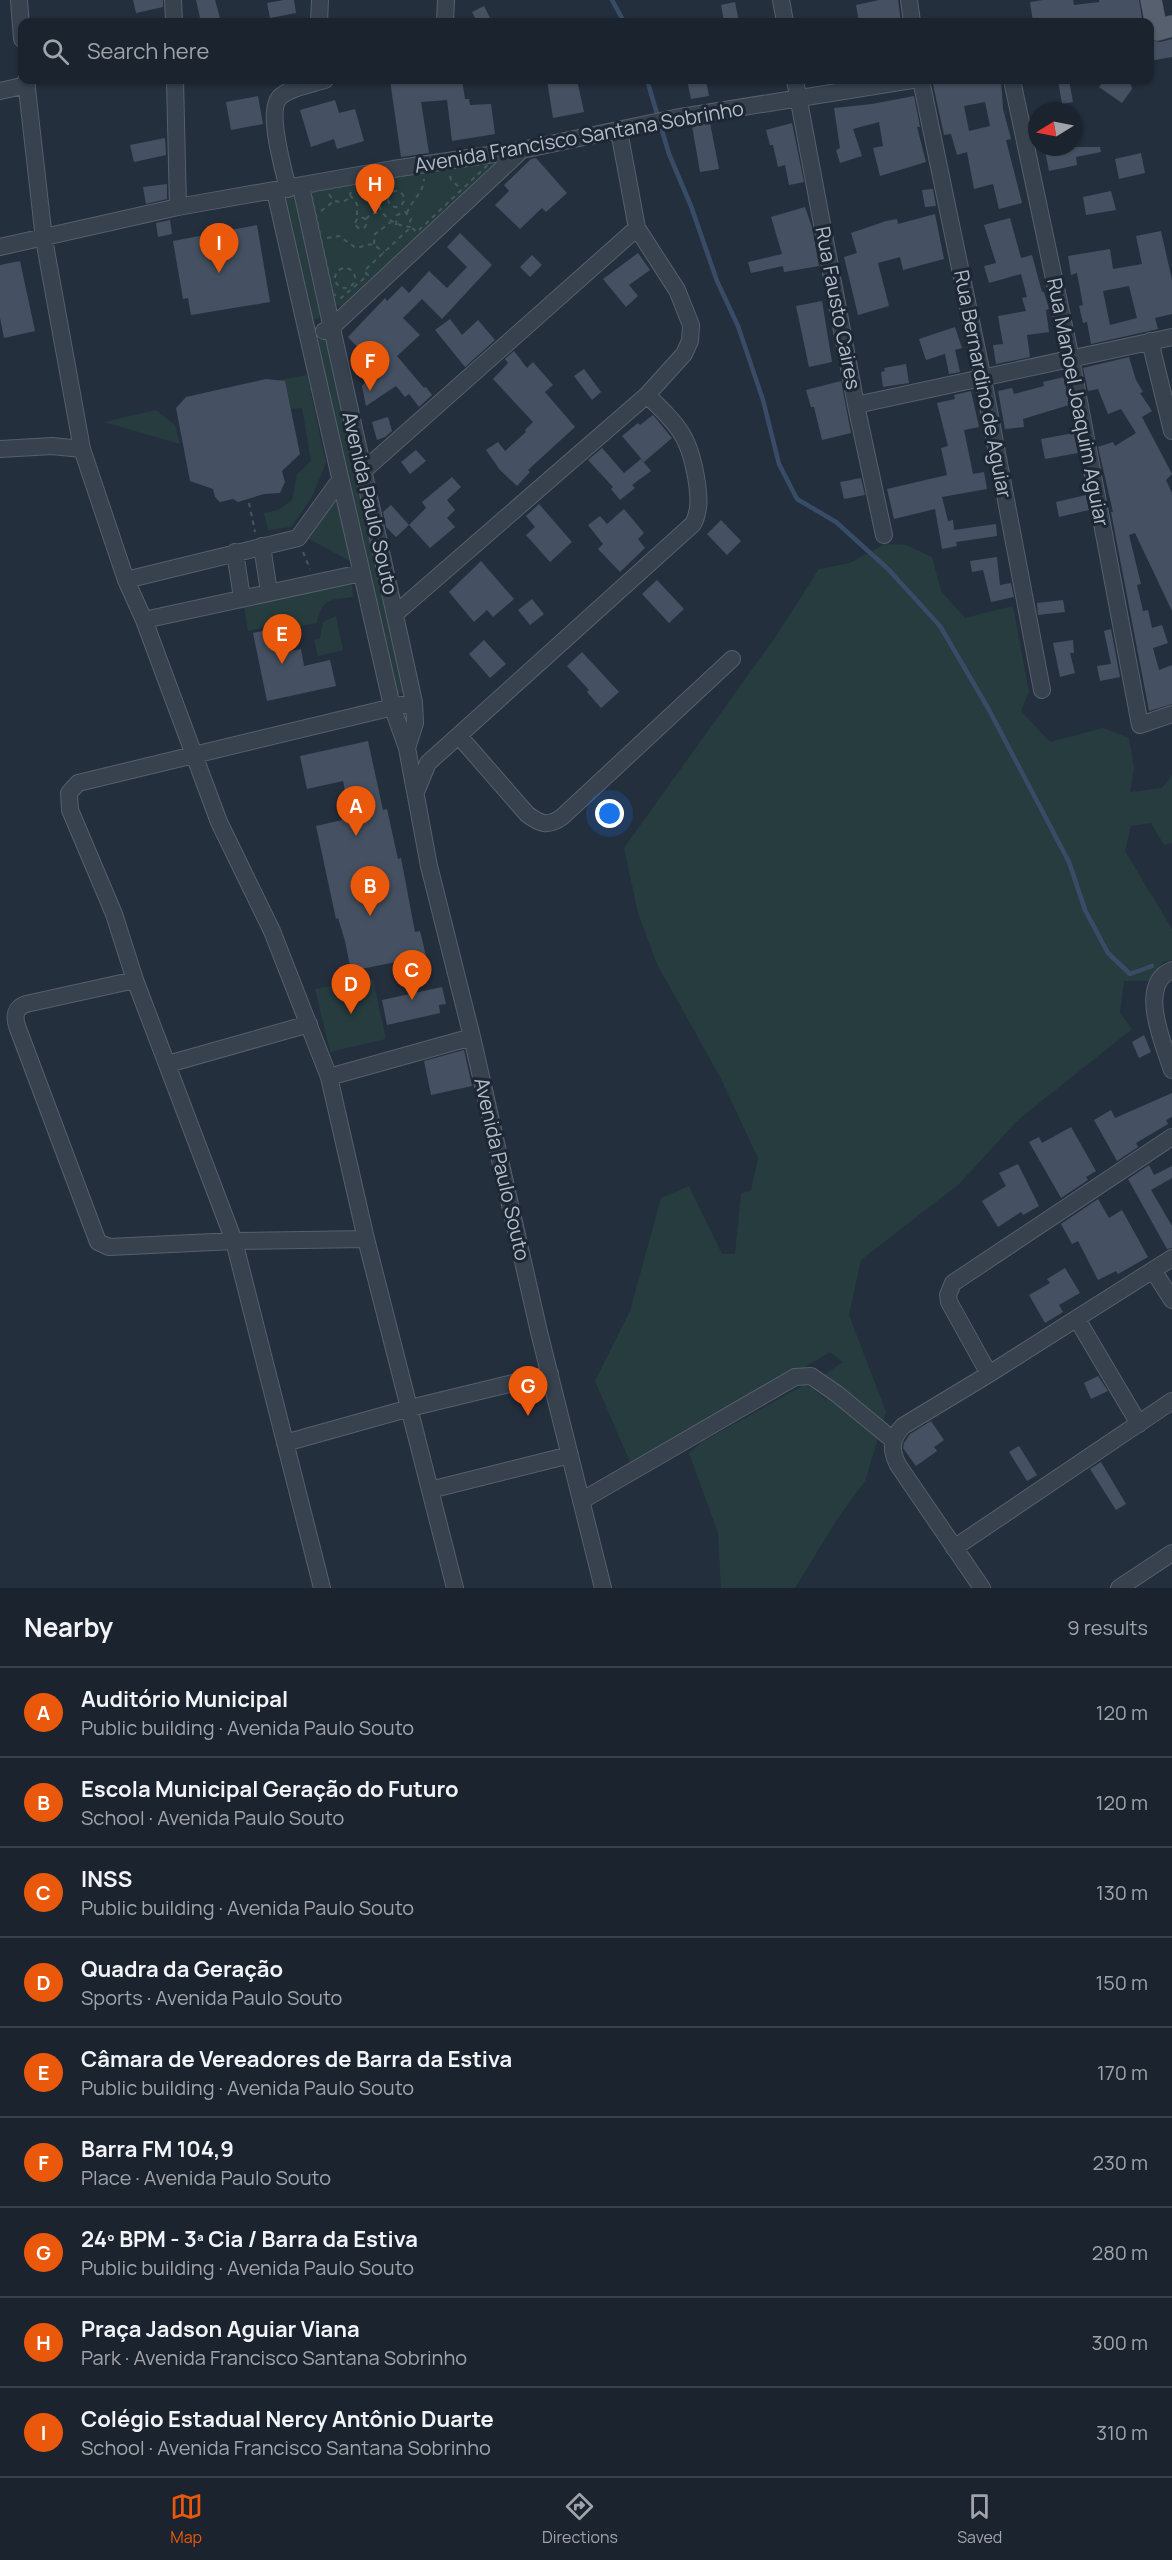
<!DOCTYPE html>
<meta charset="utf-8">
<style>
body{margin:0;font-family:Manrope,sans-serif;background:#242b36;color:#f1f3f6}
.compass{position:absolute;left:1028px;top:102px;width:54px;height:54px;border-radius:50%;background:#1b232e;box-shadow:0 2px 4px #0004;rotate:260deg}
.you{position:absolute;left:610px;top:814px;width:21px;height:21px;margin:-15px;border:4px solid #fff;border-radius:50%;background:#1a73e8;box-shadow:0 0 0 9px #1a73e833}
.badge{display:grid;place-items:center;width:39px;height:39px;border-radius:50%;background:#ea580c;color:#fff;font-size:20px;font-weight:700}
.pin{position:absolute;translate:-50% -50px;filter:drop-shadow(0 2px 3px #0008)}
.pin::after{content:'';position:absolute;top:32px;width:21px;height:18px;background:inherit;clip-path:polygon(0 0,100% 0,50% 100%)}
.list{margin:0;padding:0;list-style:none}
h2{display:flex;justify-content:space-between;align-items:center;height:78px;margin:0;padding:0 24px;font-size:26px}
h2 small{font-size:20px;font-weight:400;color:#a0a4aa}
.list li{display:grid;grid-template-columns:39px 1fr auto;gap:18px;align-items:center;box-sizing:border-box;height:90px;padding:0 24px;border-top:2px solid #39404a}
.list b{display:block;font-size:22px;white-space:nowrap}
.list p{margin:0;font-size:20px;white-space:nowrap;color:#a0a4aa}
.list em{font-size:20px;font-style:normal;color:#a0a4aa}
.icon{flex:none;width:33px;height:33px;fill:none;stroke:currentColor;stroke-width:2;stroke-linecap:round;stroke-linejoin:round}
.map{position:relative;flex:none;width:1172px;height:1588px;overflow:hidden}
.search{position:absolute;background:#1b232e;box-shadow:0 2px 4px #0004;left:18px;right:18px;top:18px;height:66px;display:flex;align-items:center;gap:15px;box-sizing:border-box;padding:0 21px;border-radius:12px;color:#a0a4aa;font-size:22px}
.sheet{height:888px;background:#1b232e}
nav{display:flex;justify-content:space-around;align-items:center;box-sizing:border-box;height:84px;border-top:2px solid #39404a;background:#1b232e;font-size:16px;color:#a0a4aa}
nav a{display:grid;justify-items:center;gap:3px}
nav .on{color:#ea580c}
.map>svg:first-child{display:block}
.green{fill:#263c3f}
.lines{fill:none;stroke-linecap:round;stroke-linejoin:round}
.stream{stroke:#394c67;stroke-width:4.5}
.building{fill:#455162;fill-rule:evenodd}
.minor-casing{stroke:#565f6c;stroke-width:18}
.major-casing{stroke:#414a57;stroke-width:22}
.path{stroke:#44595c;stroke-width:2;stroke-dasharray:4.5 4.5;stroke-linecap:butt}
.minor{stroke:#38414e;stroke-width:16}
.major{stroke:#56606e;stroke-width:21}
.labels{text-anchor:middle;stroke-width:6;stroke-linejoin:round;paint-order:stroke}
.street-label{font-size:20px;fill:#b4bcc9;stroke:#1d2633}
</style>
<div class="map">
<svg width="1172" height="1588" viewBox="0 0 1172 1588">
<rect width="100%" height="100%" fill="#242f3e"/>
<path class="green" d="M499 160 341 306 333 305 304 188Z
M290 193 294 196 320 315 319 318 311 320 284 194Z
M320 338 326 339 405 691 397 695 315 341Z
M307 375 326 463 311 499 291 527 268 530 264 513 278 510 292 500 297 474 311 461 302 408 291 409 279 380Z
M156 410 175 425 180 444 104 422Z
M336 492 352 562 305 537Z
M885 544 906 545 932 557 941 591 965 618 1013 606 1029 692 1021 711 1050 742 1103 728 1129 738 1134 768 1130 792 1162 788 1172 775V843L1164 845 1151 823 1131 826 1125 851 1172 929V960L1163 962 1149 981H1124L1120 1013 1132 1029 1018 1120 959 1184 861 1260 849 1315 886 1412 865 1481 838 1518 795 1588H721L718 1533 689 1453 702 1442 804 1385 812 1388 827 1401 819 1378 843 1362 830 1352 633 1469 595 1381 630 1311 661 1198 689 1186 722 1254H735L741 1194 751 1190 758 1158 720 1077 657 964 638 913 624 848 776 636 819 569 850 563Z
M352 581 353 597C331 600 321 598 317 623L301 626V631L286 633 284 623 248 631 244 605Z
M336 616 343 650 318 656 314 640 320 638 323 622Z
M373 979 386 1039 330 1052 315 989Z"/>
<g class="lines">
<path class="stream" d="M612 0 624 22
M647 80 669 154 691 206 717 281 738 326 763 400 779 464 797 499 836 522 888 569 940 626 988 708 1069 862 1085 910 1108 953 1130 974 1152 966"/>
</g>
<path class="building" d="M133 0H163V7L136 13Z
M196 0H215L221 22H201Z
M284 0H294L296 13 270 18 267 3Z
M879 0H898L901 22H859L856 5Z
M1043 0H1073L1074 5 1099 2V0H1139L1142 18 1118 22H1033L1030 2Z
M735 2 739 22H724L721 5Z
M484 6 492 22H477L472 12Z
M1172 39V57L1149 61V40L1160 42Z
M390 80H462L465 99H469L470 105 491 104 495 134 452 141 447 100 421 102 429 153 401 157Z
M547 80H577L584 112 553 118Z
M687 80H706L709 96 691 99Z
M932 80H1001L1003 109 1011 139 1006 140 1022 203 999 209 993 184 974 189 967 152 957 155 951 134 944 135ZM985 102 990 126 969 131 964 106Z
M1058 80H1069L1073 102 1062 104Z
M1104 80H1130L1132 89 1122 103 1099 87Z
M258 96 263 124 231 130 226 102Z
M914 96 920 127H917L926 162 880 176 873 148 883 146 879 122 853 129 862 156 840 163 836 150 840 148 834 108 872 104Z
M335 100 339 113 355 109 364 141 337 149 334 139 311 147 300 110Z
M710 123 719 169 700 172 692 126Z
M792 123 804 182 789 185 785 165 778 167 773 145H770L766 130Z
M165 138 166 155 134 162 130 145Z
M1063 147H1100L1101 152 1076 157 1077 165 1049 171 1045 151Z
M1141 153 1145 173 1119 179 1115 159Z
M536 158 567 193 546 212 542 208 520 229 495 205 509 191 504 185 531 159Z
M167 184V199L146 204 143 187Z
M933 189 936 206 925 207 922 190Z
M1111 191 1116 210 1086 215 1083 197Z
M805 207 812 227 819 266 784 272 783 266 751 273 748 262 782 254 771 217Z
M935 214 944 259 903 270 900 257 878 263 889 306 858 315 844 257 857 253 851 233 886 221 897 219 898 224Z
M1010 218 1021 258 1032 255 1042 292H1044L1049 309 1046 310 1049 332 1027 335 1030 357 996 364 993 345 1003 344 998 316 1026 311 1022 298 1027 297 1021 274 989 283 984 266 996 263 984 225Z
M170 220 172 234 158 237 156 223Z
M257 225 270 302 191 315 188 298 183 299 173 241Z
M1161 231 1172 280V314L1155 318 1158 329 1091 344 1087 322 1083 323 1079 306 1083 305 1077 273 1071 275 1068 256 1110 249 1113 269 1142 264 1136 236ZM1129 286 1137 318 1110 325 1103 291Z
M460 233 492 265 442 319 422 299 403 318 420 335 397 356 424 388 426 387 432 395 419 407 409 394 405 397 396 386 366 406 362 386 378 369 348 337 385 298 387 301 402 286 409 293 429 271 447 288 467 267 447 247Z
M638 253 650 270 629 285 638 296 626 307 603 279Z
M532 255 542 265 530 277 520 267Z
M20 261 35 331 4 338 0 318V265Z
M822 301 832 362 809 367 796 306Z
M450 319 462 335 478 320 495 340 465 367 435 330Z
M955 327 962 348 955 350 960 372 949 374 945 354 926 360 919 339Z
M514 351 527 368 533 362 553 385 545 392 575 427 528 470 530 472 517 486 500 470 486 450 498 442 505 451 526 432 525 430 533 422 493 379 508 363 505 359Z
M1129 357 1136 380 1143 392 1140 393 1152 411 1142 417 1172 474 1166 480 1172 493V611L1135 533 1129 535 1141 584 1137 585 1143 611 1148 610 1152 628 1162 625 1168 643 1153 648 1159 670 1172 665V704L1149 711 1111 512H1113L1098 447 1113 442 1115 446 1136 433 1121 409 1108 414 1098 389 1088 391 1083 368Z
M906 364 909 383 883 387 881 372 885 371 884 368Z
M584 369 601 392 592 400 574 376Z
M1064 377 1069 405 1023 419 1024 427 1005 429 998 391 1012 388 1014 394 1044 386 1043 382Z
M266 379 285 381 300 454 282 471 285 482 280 493 264 494 238 502 233 499 220 502 215 497 213 489 190 481 176 408 186 397Z
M841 381 851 433 822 440 814 407H811L806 390Z
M971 391 979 427 964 430 973 474 984 472 987 489 942 497 948 521 953 520 954 530 996 524 997 536 956 542 957 546 942 549 935 509 894 519 887 489 947 475 941 448 948 446 937 403 955 399 954 395Z
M653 415 672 438 644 462 622 436 638 423 640 425Z
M388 417 392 431 385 437 377 440 372 422Z
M1074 433 1078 453 1045 459 1041 439Z
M602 448 624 473 641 459 651 471 632 485 635 488 620 500 611 489 613 487 588 460Z
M416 450 426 461 410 474 401 462Z
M452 477 461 487 447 500 455 510 447 518 455 527 430 548 409 525 426 508 422 502Z
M861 478 865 495 844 499 840 482Z
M1086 495 1089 510 1059 517 1056 502Z
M539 504 572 542 550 562 526 535 535 527 526 516Z
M391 505 409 525 396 537 386 527 383 512Z
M624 509 644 533 638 539 645 548 620 572 598 549 603 544 588 525 600 516 607 524Z
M721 520 741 541 727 555 707 534Z
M997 557 1000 585 1011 583 1014 597 991 602 983 570 972 572 970 561Z
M481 561 514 599 493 617 487 610 474 622 449 592Z
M657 580 684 609 669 623 642 594Z
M532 599 544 614 530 625 518 610Z
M1063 600 1065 612 1038 615 1037 603Z
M281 627 286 652 301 649 304 666 330 660 336 686 267 701 253 633Z
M1111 629 1120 677 1100 681 1097 666 1111 664 1104 631Z
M484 640 506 664 490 678 469 654Z
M1073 640 1074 653H1070L1075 673 1060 677 1053 643Z
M582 652 619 692 601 708 587 692 589 690 567 666Z
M368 741 383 810 387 809 398 859 401 858 415 932 420 931 426 956 351 971 345 941 338 918 336 919 316 826 351 818 343 781 307 789 300 756Z
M442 987 446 1004 439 1005 440 1013 387 1025 382 1000Z
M1144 1035 1151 1052 1139 1058 1132 1042Z
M464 1050 472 1086 431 1095 424 1061Z
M1172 1093V1117L1166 1120 1168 1124 1136 1143 1138 1147 1117 1161 1094 1120 1111 1110 1115 1118Z
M1071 1127 1096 1171 1086 1177 1088 1180 1061 1198 1029 1142 1039 1137 1042 1143Z
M1018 1164 1039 1206 1023 1215 1021 1212 998 1227 982 1201 1006 1186 999 1173Z
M1149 1165 1154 1175 1172 1166V1178L1151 1190 1172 1226V1248L1167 1249 1128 1179Z
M1098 1199 1109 1218 1122 1210 1148 1257 1118 1274 1116 1271 1098 1280 1078 1241 1072 1244 1061 1224Z
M1065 1268 1080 1293 1059 1305 1063 1312 1045 1323 1029 1295 1050 1283 1047 1279Z
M1098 1376 1108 1391 1091 1399 1084 1383Z
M931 1421 944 1440 934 1447 937 1451 916 1466 903 1448 904 1443 910 1434Z
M1019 1446 1037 1475 1027 1481 1009 1452Z
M1101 1462 1126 1504 1116 1510 1090 1469Z"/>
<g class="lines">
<g class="minor-casing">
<path id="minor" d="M19 0 22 39
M173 0 174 22
M781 0 785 22
M909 0 912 22
M319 22 320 0
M445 22 446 0
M26 80 44 239 82 449 126 580 144 620 219 822 272 931 329 1077 366 1239 455 1588
M175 80 178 207
M795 80 856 405 884 535
M921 80 983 379 1042 690
M1012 80 1071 359 1140 725 1172 714
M0 91 27 85
M301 187 414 702 415 723 407 748
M288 189C284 170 265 109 281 96 292 87 312 84 325 80
M275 191 392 706 407 748 429 866 472 1037 539 1332 603 1588
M0 247 178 207 393 169 522 150 675 118 912 80
M324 331 331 328 522 150
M1150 341 1172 431
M856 405 1172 337
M0 449 52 446 82 449
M362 472 637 228
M262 546 269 592
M235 552 242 598
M126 580 298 538 340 480
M395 614 647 395 684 354 690 341 691 325 677 290 637 228 619 131
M144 620 361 573
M459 736 527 814C540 824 548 827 562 817L732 659
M416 792 428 763 693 524C700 511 699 497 697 483 690 437 680 427 647 395
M1172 970C1137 984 1163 1043 1172 1070
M135 980 26 1004C15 1008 14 1016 17 1026L98 1242 109 1247 234 1241 366 1239
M168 1064 309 1024
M329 1077 472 1037
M1153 1270 1172 1300
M1077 1319 1139 1424
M989 1374 949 1302 948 1295 953 1283 1172 1137
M285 1443 410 1408 550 1374
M430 1490 570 1455
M581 1501 795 1377 811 1376 837 1394 893 1440
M954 1548 1172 1401
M322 1588 234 1241 135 980 114 914 70 810 69 793 78 783 414 702
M982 1588 898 1465C890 1449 891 1439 903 1426L989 1374 1172 1258
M1119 1588 1172 1553"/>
</g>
<g class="major-casing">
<path id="major" d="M1151 0 1157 30 1172 26"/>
</g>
<path class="path" d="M494 159 417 232 411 227 364 271 368 275 341 298 333 294 311 192Z
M450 176 451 180 459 187
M376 188C376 211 388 225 411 227
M388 199a8 8 0 1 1 16 0a8 8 0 1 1-16 0Z
M329 194C333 202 341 204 348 199L351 192
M376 194 390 192
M350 195 357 204V219
M321 211 334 201
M407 213C411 201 424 192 424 179
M355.5 223a5.5 5.5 0 1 1 11 0a5.5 5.5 0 1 1-11 0Z
M366 219 371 214 381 212
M396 225 397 215 405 212 411 219 408 227
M327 238 339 236 356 248C372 244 371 241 384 253
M374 244 375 234 391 222
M335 278a10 10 0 1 1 20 0a10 10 0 1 1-20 0Z
M249 503 255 532
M303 552 310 569"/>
<use href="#minor" class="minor"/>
<use href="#major" class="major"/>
</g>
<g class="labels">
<g class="street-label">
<text transform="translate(579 137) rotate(-10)" y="7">Avenida Francisco Santana Sobrinho</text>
<text transform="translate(838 308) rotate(79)" y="7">Rua Fausto Caires</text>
<text transform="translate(983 384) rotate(79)" y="7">Rua Bernardino de Aguiar</text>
<text transform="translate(1078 402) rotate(79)" y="7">Rua Manoel Joaquim Aguiar</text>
<text transform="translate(370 503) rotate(77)" y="7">Avenida Paulo Souto</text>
<text transform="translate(502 1169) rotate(77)" y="7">Avenida Paulo Souto</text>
</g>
</g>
</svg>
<svg class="compass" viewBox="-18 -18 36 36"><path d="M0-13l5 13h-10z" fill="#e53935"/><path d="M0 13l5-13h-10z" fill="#a0a4aa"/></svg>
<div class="you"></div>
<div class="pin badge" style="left:356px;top:836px">A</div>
<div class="pin badge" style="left:370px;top:916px">B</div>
<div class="pin badge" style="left:412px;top:1000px">C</div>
<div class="pin badge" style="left:351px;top:1014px">D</div>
<div class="pin badge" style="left:282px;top:664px">E</div>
<div class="pin badge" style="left:370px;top:391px">F</div>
<div class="pin badge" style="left:528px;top:1416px">G</div>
<div class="pin badge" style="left:375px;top:214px">H</div>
<div class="pin badge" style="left:219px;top:273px">I</div>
<div class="search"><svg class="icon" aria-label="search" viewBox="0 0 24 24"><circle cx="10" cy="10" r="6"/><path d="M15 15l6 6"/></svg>Search here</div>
</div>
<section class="sheet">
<h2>Nearby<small>9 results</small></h2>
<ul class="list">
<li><span class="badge">A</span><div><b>Auditório Municipal</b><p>Public building · Avenida Paulo Souto</p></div><em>120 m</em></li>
<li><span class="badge">B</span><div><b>Escola Municipal Geração do Futuro</b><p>School · Avenida Paulo Souto</p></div><em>120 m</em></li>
<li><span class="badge">C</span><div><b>INSS</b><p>Public building · Avenida Paulo Souto</p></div><em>130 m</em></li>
<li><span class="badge">D</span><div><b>Quadra da Geração</b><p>Sports · Avenida Paulo Souto</p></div><em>150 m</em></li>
<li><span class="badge">E</span><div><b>Câmara de Vereadores de Barra da Estiva</b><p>Public building · Avenida Paulo Souto</p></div><em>170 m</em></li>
<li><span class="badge">F</span><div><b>Barra FM 104,9</b><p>Place · Avenida Paulo Souto</p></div><em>230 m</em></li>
<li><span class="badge">G</span><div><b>24º BPM - 3ª Cia / Barra da Estiva</b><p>Public building · Avenida Paulo Souto</p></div><em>280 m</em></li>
<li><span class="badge">H</span><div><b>Praça Jadson Aguiar Viana</b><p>Park · Avenida Francisco Santana Sobrinho</p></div><em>300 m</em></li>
<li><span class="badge">I</span><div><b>Colégio Estadual Nercy Antônio Duarte</b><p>School · Avenida Francisco Santana Sobrinho</p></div><em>310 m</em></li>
</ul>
</section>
<nav>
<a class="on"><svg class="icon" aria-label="map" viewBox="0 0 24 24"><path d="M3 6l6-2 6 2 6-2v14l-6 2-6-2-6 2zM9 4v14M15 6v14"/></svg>Map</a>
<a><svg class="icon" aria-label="directions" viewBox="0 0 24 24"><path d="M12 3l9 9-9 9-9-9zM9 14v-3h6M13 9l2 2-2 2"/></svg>Directions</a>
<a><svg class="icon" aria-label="saved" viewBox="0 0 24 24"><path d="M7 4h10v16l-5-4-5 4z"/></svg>Saved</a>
</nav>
